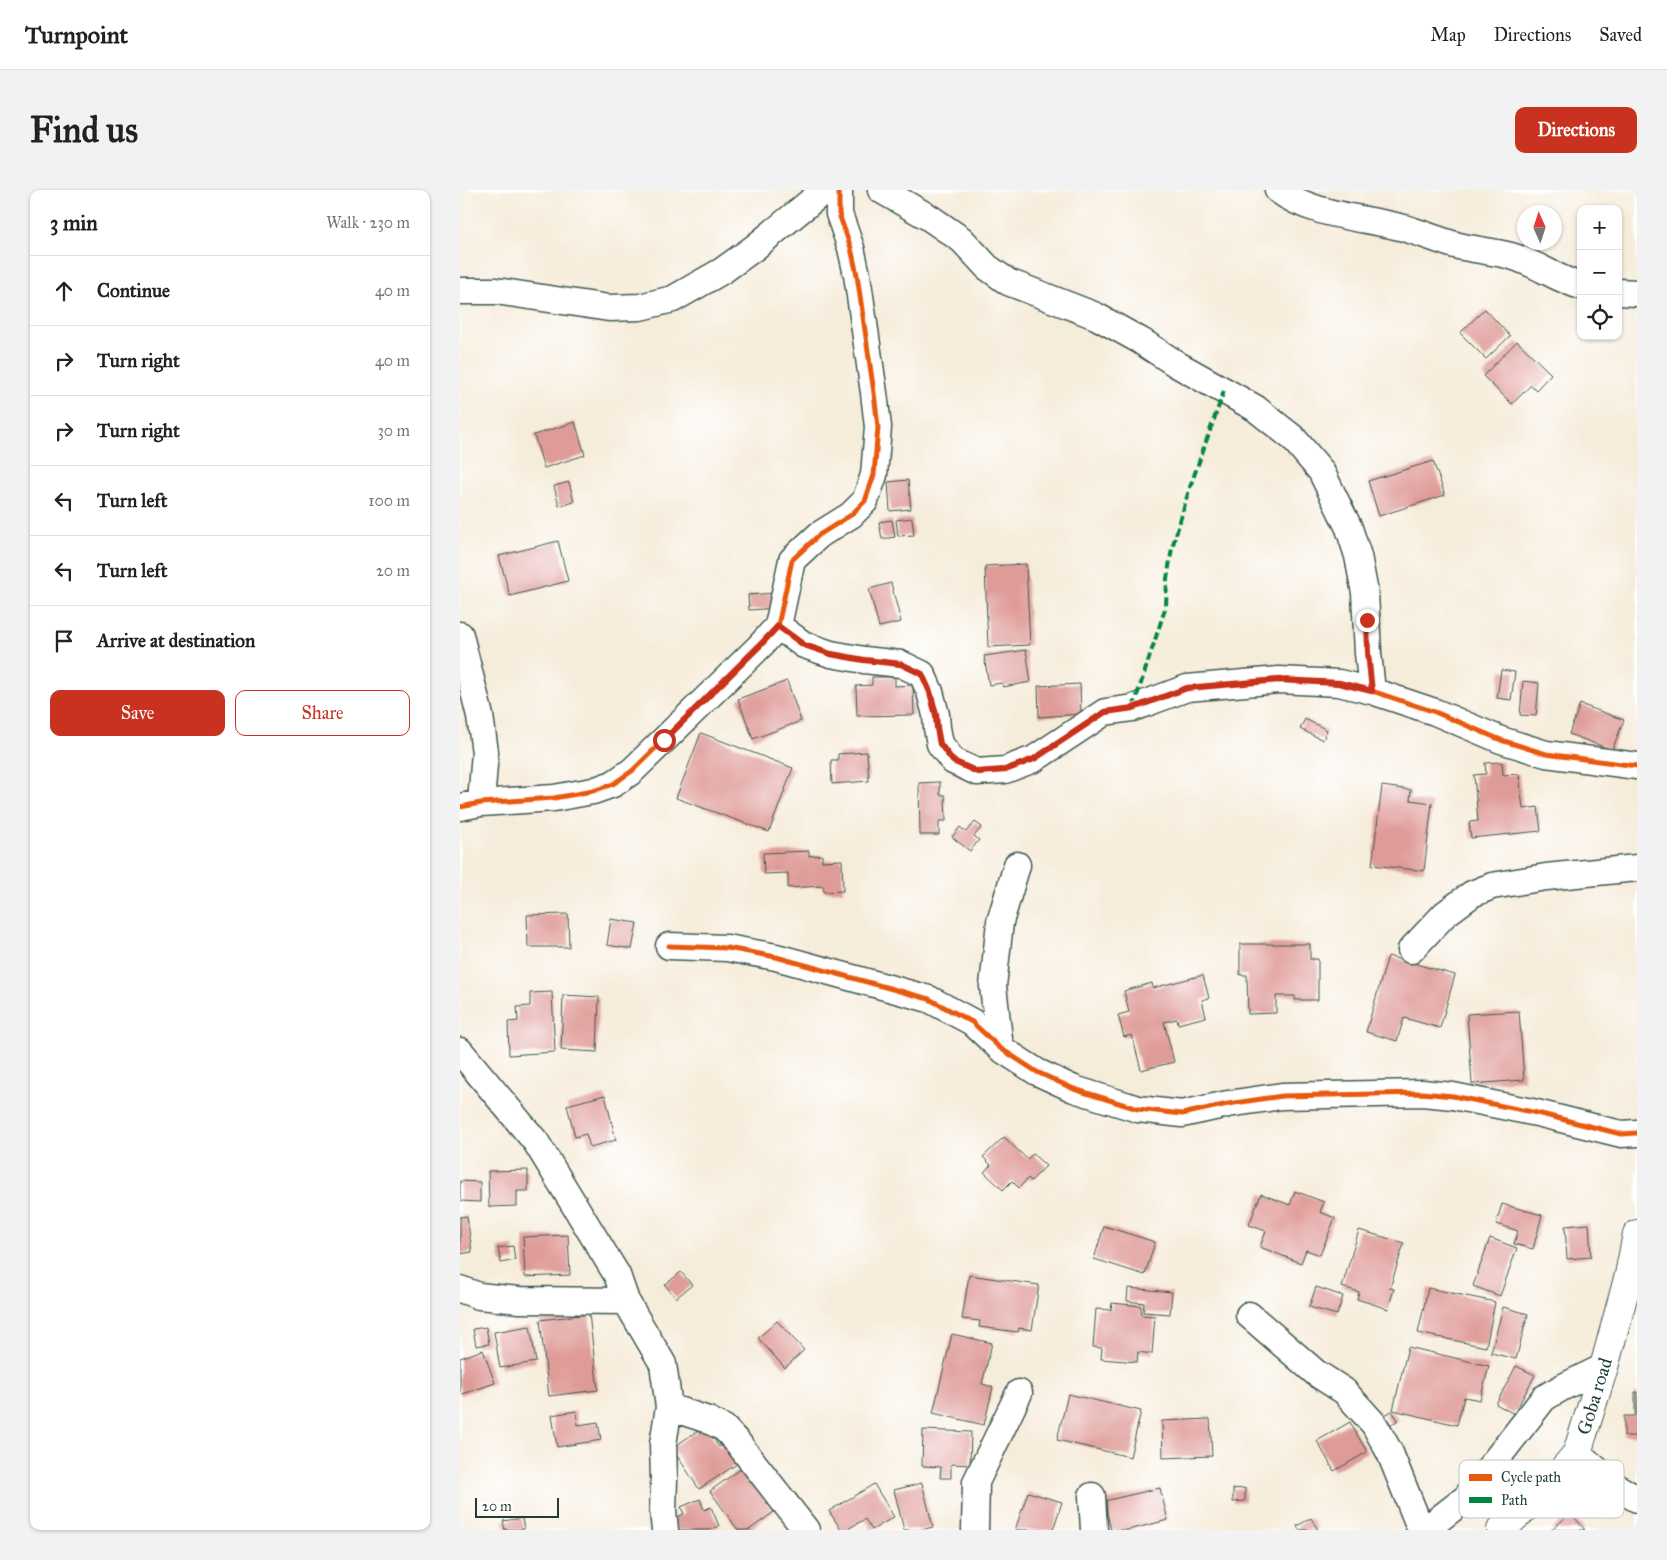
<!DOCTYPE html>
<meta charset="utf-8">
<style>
body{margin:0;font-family:"IM FELL Great Primer",serif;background:#f2f2f2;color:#222}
.controls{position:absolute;right:15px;top:15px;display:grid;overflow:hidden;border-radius:10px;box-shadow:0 1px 4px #0004}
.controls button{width:45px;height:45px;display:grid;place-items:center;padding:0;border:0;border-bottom:1px solid #e0e0e0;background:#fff;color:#222;font:25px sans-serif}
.compass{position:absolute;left:1057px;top:15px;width:45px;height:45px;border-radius:50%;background:#fff;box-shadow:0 1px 4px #0004;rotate:357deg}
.scale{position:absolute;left:15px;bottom:12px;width:84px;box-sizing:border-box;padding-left:5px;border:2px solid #1f3d34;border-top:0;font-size:14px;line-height:18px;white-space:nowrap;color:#1f3d34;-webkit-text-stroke:4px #fff;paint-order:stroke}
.stop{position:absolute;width:15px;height:15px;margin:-11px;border:4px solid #c8321e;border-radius:50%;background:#fff}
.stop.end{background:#c8321e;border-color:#fff;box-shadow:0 1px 5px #0008}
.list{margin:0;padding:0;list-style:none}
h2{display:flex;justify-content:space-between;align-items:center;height:65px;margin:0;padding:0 20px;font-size:21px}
h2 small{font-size:16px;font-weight:400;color:#767676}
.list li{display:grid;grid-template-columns:32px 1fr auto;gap:15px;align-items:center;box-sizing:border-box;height:70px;padding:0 20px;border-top:1px solid #e0e0e0}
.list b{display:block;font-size:19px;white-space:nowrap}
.list em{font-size:16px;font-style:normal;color:#767676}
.actions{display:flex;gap:10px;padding:15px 20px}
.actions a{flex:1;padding:11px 0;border:1px solid #c8321e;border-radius:10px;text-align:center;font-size:18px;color:#c8321e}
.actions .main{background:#c8321e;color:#fff}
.icon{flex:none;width:28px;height:28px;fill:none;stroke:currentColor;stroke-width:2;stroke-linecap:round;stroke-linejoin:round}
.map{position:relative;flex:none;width:1177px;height:1340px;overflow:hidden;border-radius:10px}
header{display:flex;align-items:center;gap:30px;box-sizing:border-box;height:70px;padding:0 25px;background:#fff;border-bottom:1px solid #e0e0e0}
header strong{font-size:24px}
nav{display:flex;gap:28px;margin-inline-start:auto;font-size:18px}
.intro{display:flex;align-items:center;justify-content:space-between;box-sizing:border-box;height:120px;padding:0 30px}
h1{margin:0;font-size:35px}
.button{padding:12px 22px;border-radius:10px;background:#c8321e;color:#fff;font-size:18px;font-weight:700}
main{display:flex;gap:30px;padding:0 30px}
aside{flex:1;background:#fff;border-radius:10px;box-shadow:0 1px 4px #0004}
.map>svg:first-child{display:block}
.building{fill:#df9b98}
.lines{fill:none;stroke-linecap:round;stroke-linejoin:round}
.street-casing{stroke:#3f574d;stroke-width:29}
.secondary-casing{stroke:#3f574d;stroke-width:30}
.street{stroke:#fff;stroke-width:26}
.secondary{stroke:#fff;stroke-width:28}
.quiet{stroke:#00873e;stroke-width:4;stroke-dasharray:8 4;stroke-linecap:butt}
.cycleway-casing{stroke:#fff;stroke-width:8}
.cycleway{stroke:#e8590c;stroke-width:5}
.route{stroke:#c8321e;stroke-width:6}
.labels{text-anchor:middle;stroke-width:4;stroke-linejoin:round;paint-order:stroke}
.street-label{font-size:19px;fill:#1f3d34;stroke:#fff}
.key{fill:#fff;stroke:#bcc5c2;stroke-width:1}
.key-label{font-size:14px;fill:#1f3d34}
</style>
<header>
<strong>Turnpoint</strong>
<nav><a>Map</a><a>Directions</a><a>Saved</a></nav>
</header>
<div class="intro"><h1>Find us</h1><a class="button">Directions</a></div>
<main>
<aside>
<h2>3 min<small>Walk · 230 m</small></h2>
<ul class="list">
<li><svg class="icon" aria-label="ahead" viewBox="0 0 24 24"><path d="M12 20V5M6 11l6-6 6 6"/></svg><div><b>Continue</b></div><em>40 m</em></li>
<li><svg class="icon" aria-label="right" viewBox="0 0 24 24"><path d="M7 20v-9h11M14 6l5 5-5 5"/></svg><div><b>Turn right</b></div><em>40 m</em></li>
<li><svg class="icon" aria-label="right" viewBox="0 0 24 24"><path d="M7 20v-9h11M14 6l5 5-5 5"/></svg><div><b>Turn right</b></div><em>30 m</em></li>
<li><svg class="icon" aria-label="left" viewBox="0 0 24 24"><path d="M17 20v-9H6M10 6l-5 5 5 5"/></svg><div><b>Turn left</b></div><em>100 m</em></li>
<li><svg class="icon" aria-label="left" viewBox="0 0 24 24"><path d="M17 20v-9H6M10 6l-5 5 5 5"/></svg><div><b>Turn left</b></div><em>20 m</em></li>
<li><svg class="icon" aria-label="arrive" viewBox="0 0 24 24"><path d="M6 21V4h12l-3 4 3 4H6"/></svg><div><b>Arrive at destination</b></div></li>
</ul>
<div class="actions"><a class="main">Save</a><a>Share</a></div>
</aside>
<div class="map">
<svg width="1177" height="1340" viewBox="0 0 1177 1340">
<rect width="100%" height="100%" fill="#fff"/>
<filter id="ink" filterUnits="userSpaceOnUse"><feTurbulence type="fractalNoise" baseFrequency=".02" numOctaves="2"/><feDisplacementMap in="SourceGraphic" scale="10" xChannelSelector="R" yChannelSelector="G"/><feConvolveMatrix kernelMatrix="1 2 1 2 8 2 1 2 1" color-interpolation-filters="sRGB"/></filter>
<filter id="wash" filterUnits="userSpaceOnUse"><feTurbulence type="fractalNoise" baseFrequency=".0096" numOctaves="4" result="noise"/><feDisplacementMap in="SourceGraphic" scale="20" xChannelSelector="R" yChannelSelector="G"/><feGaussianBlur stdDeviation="1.12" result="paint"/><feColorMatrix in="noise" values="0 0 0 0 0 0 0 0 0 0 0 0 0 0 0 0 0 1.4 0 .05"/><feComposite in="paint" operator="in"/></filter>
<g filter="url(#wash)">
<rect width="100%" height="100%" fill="#f6ecda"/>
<g id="blocks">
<path class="building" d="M1025 119 1050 146 1026 169 1000 143Z
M1057 151 1091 184 1076 200 1071 195 1052 214 1023 186Z
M115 232 125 265 84 278 74 245Z
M973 271 985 305 919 326 908 291Z
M448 290 451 319 430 321 428 292Z
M109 292 114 312 99 316 94 296Z
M452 328 454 345 438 346 436 330Z
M432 330 435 347 422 349 419 332Z
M98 351 108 391 50 406 39 366Z
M566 374 570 455 528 457 525 376Z
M431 393 441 432 419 437 409 399Z
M316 403 317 418 289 420 288 405Z
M566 460 571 492 543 497 542 493 529 495 524 466Z
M1041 480 1055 482 1051 510 1037 508Z
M412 487H435V496L453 495 454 525 397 526 396 496 412 495Z
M327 491 341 531 293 549 278 509Z
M1063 491 1079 493 1076 526 1060 525Z
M620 494 621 524 579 527 578 496Z
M1120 514 1164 530 1152 560 1109 544Z
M845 529 867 540 863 550 840 539Z
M241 543 333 578 309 642 216 608Z
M407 562 409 591 372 594 371 570H378V564Z
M1042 572 1043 585 1059 584 1063 619 1078 617 1081 641 1011 648 1009 632 1018 631 1014 585 1026 584 1025 573Z
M480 592V605H485L486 631H479V645H460L459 593Z
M922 596 951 600 950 610 972 613 964 681 912 675Z
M515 632 522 637 514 646 519 650 510 661 492 647 500 637 506 642Z
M349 661V666L362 665V671L382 670 383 701 364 702 363 696 328 698V683L304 684 303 663Z
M108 724 109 757H68L67 725Z
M151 729 177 733 172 759 147 755Z
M780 754H850V769H858V810H835V806H816V823L788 824 787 785H780Z
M928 766 995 785 980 838 944 828 937 851 906 842Z
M743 785 749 808 742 810 746 827 718 834 717 829 704 832 714 872 681 880 672 845 664 847 658 825 669 822 664 801 692 793 693 798Z
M92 802 95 862 49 865 48 832 58 831 57 817 70 816V803Z
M103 805 139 807 137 862 101 860Z
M1059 821 1064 890 1012 894 1007 824Z
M145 905 156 950 130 957 126 944 115 947 107 915Z
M544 947 567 969 573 964 586 976 571 991 568 988 559 998 552 991 543 1000 524 982 531 975 523 967Z
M68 980V1001H57V1016L29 1017 28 981Z
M0 991 20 992V1012L0 1011Z
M835 1001 864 1012 860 1022 875 1028 860 1065 846 1060 841 1073 800 1057 806 1041 789 1035 801 1004 830 1015Z
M1042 1014 1082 1025 1073 1059 1054 1054 1058 1041 1036 1034Z
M7 1026 12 1062 0 1064V1027Z
M1129 1034 1131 1067 1107 1069 1105 1036Z
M644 1036 695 1052 685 1085 634 1069Z
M899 1040 944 1053 930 1098 934 1099 928 1119 897 1109 899 1102 882 1097Z
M108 1045 110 1085 65 1087 63 1047Z
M1030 1048 1057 1058 1040 1106 1013 1096Z
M53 1056 55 1070 41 1073 38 1058Z
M221 1082 232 1095 216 1108 205 1095Z
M509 1085 579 1095 572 1140 559 1138 558 1142 519 1137 520 1131 502 1129Z
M856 1097 883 1106 877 1125 849 1117Z
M668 1098 712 1102 710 1124 683 1122 684 1113 667 1111Z
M968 1098 1035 1112 1026 1157 958 1143Z
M652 1113 681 1116V1125L695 1126 692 1164 678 1162 677 1172 641 1169 642 1158 633 1157 636 1119 651 1120Z
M1043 1117 1068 1124 1056 1169 1031 1163Z
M129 1124 138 1200 89 1206 80 1130Z
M317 1131 344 1160 325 1178 298 1148Z
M70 1136 76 1172 40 1178 34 1142Z
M26 1137 29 1154 16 1156 13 1139Z
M492 1144 532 1153 522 1194 533 1197 524 1235 473 1223Z
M948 1157 1029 1176 1020 1210 1004 1207 997 1235 933 1220Z
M23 1160 35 1193 0 1205V1168Z
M1056 1176 1075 1185 1054 1224 1036 1214Z
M1175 1202H1177V1246H1164V1226H1175Z
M608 1204 681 1221 670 1267 597 1250Z
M116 1221 118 1235 138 1232 141 1250 97 1257 92 1225Z
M932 1221 938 1230 931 1235 925 1225Z
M750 1229 752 1266 703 1268 702 1231Z
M890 1232 907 1262 874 1281 857 1251Z
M245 1236 259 1257 267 1252 280 1272 239 1299 212 1258Z
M463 1240 511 1242 510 1275 491 1274V1288H480L481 1277 462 1276Z
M282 1278 314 1322 289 1340H278L250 1301Z
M462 1293 473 1337 460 1340H444L434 1300Z
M414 1294 434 1327 412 1340 405 1329 386 1340H381L369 1321Z
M700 1298 708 1330 668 1340H651L644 1311Z
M785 1298V1311L773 1312V1299Z
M568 1302 602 1312 593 1340H555Z
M240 1309 244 1320 251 1317 259 1336 250 1340H217L212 1329 224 1324 221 1317Z
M1111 1323 1125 1340H1091Z
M62 1328 64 1339 45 1340 43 1331Z
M851 1328 858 1340H839L837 1336Z"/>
</g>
</g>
<g filter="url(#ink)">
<use href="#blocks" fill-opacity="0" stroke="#3f574d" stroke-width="1"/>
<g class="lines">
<g class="street-casing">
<path id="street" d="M421 0 470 28 502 50 527 77 548 92 636 126 681 151 718 175 795 218 833 248 861 281 889 338 898 366 905 403 908 463 912 501
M818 0C853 26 903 27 944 38 961 43 978 50 995 55 1013 60 1033 61 1051 66 1076 73 1096 89 1121 96
M0 101H36L149 118 180 117 213 109 262 81 294 58 365 0
M1158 102 1177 103
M318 436 344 455 371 464 404 470 441 474 462 484 470 502 476 525 477 538 480 554 493 571 517 582 545 580 574 569 645 522 673 518 727 498 819 490 879 493 912 501 975 522 1041 550 1086 564 1177 576
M0 445 20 526 25 562 21 613
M0 617 21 613 94 608 133 601 153 594 172 581 301 455 318 436 332 370 359 345 391 325 405 311 414 285 418 237 414 203 397 85 391 58 379 24V0
M209 756 267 758 316 767 469 809 512 832 540 858 577 882 614 899 678 919 722 924 768 914 822 906 962 903 993 906 1077 923 1161 944 1177 943
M951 760 985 724 1012 704 1032 696 1086 687 1177 678
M540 858 533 796 540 732 557 675
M0 861 76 952 157 1085 166 1111 203 1174 209 1217 203 1254 204 1289 203 1321 205 1340
M0 1099 19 1106 59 1110 166 1111
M789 1125 856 1183 884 1201 914 1234 930 1263 961 1340
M209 1217 248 1230 264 1238 278 1253 346 1340
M1117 1263 1158 1298 1177 1309
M632 1306 634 1340
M515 1340 516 1292 559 1203
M965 1340 1006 1308 1084 1208 1103 1197 1144 1177"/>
</g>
<g class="secondary-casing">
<path id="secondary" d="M1041 1340 1092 1293 1117 1263 1144 1177 1169 1085 1177 1044"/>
</g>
<use href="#street" class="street"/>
<use href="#secondary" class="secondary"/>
<path class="quiet" d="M673 518 706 416 707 389 712 358 730 297 764 201"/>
<g class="cycleway-casing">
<path id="cycleway" d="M318 436 344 455 371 464 404 470 441 474 462 484 470 502 476 525 477 538 480 554 493 571 517 582 545 580 574 569 645 522 673 518 727 498 819 490 879 493 912 501 975 522 1041 550 1086 564 1177 576
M0 617 21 613 94 608 133 601 153 594 172 581 301 455 318 436 332 370 359 345 391 325 405 311 414 285 418 237 414 203 397 85 391 58 379 24V0
M209 756 267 758 316 767 469 809 512 832 540 858 577 882 614 899 678 919 722 924 768 914 822 906 962 903 993 906 1077 923 1161 944 1177 943"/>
</g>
<use href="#cycleway" class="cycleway"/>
</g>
</g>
<g class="lines" filter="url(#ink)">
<path class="route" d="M204 550 301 454 318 436 344 455 371 464 404 470 441 474 462 484 470 502 476 525 477 538 480 554 493 571 518 582 545 580 574 569 645 522 673 518 727 498 819 490 879 493 912 501 908 463 907 430"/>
</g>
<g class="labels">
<g class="street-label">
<text transform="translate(1134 1206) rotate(-73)" y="7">Goba road</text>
</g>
</g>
<rect x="999" y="1270" width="165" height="58" rx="8" class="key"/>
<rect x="1009" y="1284" width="23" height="7" fill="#e8590c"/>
<rect x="1009" y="1307" width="23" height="6" fill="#00873e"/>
<g class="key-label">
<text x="1041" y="1292">Cycle path</text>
<text x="1041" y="1315">Path</text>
</g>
</svg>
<div class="controls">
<button>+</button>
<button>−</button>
<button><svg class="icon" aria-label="locate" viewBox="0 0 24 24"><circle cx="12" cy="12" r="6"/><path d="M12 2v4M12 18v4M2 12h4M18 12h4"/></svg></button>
</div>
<svg class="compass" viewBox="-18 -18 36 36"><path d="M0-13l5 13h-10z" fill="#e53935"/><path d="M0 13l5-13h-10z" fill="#767676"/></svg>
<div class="scale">20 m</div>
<div class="stop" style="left:204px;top:550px"></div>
<div class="stop end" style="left:907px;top:430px"></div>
</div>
</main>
